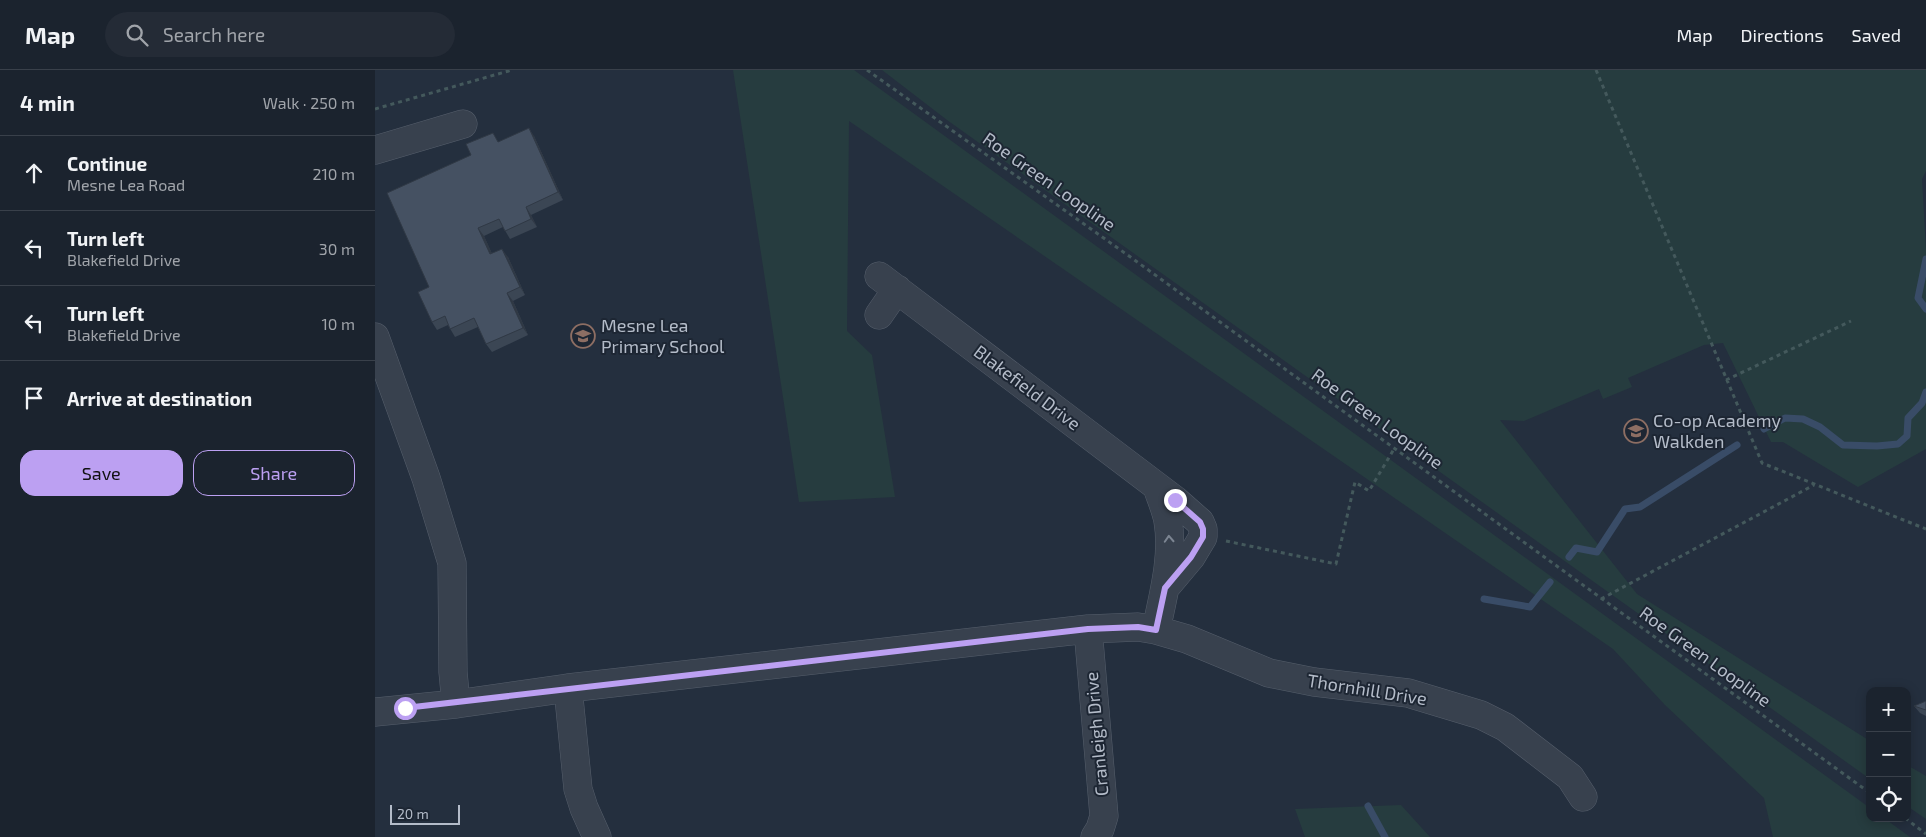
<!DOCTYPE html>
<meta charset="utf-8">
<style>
body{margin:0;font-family:"Exo 2",sans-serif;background:#242b36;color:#f1f3f6}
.controls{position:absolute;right:15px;bottom:15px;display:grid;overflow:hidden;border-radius:10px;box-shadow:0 2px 12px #0003}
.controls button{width:45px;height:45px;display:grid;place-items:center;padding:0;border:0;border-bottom:1px solid #39404a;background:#1b232e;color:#f1f3f6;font:25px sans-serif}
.scale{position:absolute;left:15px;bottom:12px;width:70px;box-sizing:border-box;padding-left:5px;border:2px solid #b4bcc9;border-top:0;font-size:14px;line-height:18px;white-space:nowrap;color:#b4bcc9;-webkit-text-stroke:4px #1d2633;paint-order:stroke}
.stop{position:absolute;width:15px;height:15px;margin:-11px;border:4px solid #bca0f2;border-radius:50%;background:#fff}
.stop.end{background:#bca0f2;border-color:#fff;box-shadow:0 1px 5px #0008}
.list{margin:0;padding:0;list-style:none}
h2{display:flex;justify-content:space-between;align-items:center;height:65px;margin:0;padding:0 20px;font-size:21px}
h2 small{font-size:16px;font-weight:400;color:#a0a4aa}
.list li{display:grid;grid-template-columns:32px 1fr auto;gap:15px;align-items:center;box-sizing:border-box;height:75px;padding:0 20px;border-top:1px solid #39404a}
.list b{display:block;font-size:19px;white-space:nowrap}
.list p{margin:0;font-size:16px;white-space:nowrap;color:#a0a4aa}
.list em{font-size:16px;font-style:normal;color:#a0a4aa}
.actions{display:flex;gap:10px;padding:15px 20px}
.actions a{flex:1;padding:11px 0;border:1px solid #bca0f2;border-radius:15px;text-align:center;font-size:18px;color:#bca0f2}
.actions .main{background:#bca0f2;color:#111}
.icon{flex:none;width:28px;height:28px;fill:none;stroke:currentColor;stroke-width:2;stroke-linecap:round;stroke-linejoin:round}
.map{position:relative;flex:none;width:1551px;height:767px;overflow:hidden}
header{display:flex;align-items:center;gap:30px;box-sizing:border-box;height:70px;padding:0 25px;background:#1b232e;border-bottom:1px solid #39404a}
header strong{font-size:24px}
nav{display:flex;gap:28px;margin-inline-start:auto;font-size:18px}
.search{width:350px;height:45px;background:#242b36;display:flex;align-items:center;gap:12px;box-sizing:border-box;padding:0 18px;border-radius:28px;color:#a0a4aa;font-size:19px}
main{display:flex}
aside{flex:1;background:#1b232e}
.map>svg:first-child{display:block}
.green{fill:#263c3f}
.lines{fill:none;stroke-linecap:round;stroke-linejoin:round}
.stream{stroke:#394c67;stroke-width:7}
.minor-casing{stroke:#565f6c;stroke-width:29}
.path{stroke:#44595c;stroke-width:3;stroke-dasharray:4 4;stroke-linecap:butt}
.minor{stroke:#38414e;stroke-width:28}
.wall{fill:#3b4654}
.shaded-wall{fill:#303945}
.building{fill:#455162;stroke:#303945}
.oneway{stroke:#7c8592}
.route{stroke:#bca0f2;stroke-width:6}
.labels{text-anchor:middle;stroke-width:4;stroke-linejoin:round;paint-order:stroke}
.street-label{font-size:18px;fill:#b4bcc9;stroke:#1d2633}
.poi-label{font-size:18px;fill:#b4bcc9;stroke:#1d2633;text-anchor:start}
</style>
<header>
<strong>Map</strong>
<div class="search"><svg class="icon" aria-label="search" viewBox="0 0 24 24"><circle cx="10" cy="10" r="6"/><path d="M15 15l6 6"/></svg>Search here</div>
<nav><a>Map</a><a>Directions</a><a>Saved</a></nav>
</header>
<main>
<aside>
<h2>4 min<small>Walk · 250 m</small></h2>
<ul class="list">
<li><svg class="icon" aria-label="ahead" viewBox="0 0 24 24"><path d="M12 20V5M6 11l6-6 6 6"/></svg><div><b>Continue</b><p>Mesne Lea Road</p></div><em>210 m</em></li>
<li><svg class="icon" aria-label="left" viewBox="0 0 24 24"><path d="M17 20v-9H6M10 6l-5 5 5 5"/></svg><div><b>Turn left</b><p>Blakefield Drive</p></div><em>30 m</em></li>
<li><svg class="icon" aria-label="left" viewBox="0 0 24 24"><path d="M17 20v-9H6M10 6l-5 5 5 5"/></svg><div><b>Turn left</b><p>Blakefield Drive</p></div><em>10 m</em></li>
<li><svg class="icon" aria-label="arrive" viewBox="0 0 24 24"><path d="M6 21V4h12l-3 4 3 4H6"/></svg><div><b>Arrive at destination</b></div></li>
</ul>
<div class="actions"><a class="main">Save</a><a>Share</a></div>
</aside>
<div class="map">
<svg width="1551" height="767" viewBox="0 0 1551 767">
<rect width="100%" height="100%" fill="#242f3e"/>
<path class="green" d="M358 0H479L1495 738V748H1509L1535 767H1398L1389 728 1290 635 1238 579 474 51 472 261 497 285 520 427 424 432Z
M507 0H1551V101L1547 109 1551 180V379L1483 417 1408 372H1396L1348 273 1329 275 1253 308 1257 317 1228 329 1224 319 1149 351 1125 350 1262 524 1495 671V709L572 50Z
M1532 695 1551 706V749L1532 736Z
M1026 735 1055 767H930L920 739Z"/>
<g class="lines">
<path class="stream" d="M1551 189 1543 228 1551 239
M1389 359 1410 348 1428 349 1445 357 1468 375 1502 376 1523 374 1532 366 1533 348 1547 333 1551 322
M1194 487 1201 478 1222 482 1250 439 1265 437 1362 375
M1109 529 1155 537 1175 512
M993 736 1010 767"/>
<g class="minor-casing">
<path id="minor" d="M0 80 88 54
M504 206 800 430 825 452 828 459V467L816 487 790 518
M504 245 522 219
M0 267 51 408 77 493 78 602 81 634
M713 559 729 746 725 759 720 767
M781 560C788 526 799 487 793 451 791 440 786 429 782 417
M193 618 203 719 209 738 222 767
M0 642 81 634 193 618 713 559 763 557 781 560 812 569 894 603 939 612 1033 623 1106 645 1130 657 1195 707 1208 727"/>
</g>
<path class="path" d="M492 0 754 186 1495 723
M1221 0 1387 393 1551 459
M0 39 137 0
M1351 310 1476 251
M851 471 961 494 980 412 994 421 1019 379
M1226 529 1439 415
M1530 748 1551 764"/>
<use href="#minor" class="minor"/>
</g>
<path class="wall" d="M159 66 188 130 156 145 162 157 135 169 128 157 109 166 117 184 133 187 150 225 138 231 153 265 117 282 111 274 103 257 80 267 73 255 62 260 57 252 54 217 96 85 124 72Z
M1551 631V646L1545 643 1539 636Z"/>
<path class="shaded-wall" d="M154 58 159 66 188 130 183 122Z
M151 137 156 145 162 157 156 149Z
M103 158 109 166 121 192 115 184Z
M127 179 133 187 150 225 145 217Z
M132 223 138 231 153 265 148 258Z"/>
<path class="building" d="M154 58 183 122 151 137 156 149 130 161 124 149 103 158 115 184 127 179 145 217 132 223 148 258 111 274 99 248 75 259 70 246 57 252 43 222 54 217 12 123 96 85 91 74 118 63 123 72Z
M1551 631V640L1539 636Z"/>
<defs><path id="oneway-chevron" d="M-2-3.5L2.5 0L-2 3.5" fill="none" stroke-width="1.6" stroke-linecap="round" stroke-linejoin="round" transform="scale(1.25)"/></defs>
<use class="oneway" href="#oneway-chevron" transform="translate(794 469) rotate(-93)"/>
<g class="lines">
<path class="route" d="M30 638 713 559 763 557 781 560 790 518 816 487 828 467V459L825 452 800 430"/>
</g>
<defs>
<g id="school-ring" transform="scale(1.25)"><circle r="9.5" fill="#1d2633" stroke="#8d6e63" stroke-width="1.5"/><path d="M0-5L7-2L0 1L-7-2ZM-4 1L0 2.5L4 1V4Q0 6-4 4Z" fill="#8d6e63"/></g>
</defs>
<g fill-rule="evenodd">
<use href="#school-ring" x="208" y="266"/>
<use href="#school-ring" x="1261" y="361"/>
</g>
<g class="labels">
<g class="street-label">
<text transform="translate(674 112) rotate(35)" y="6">Roe Green Loopline</text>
<text transform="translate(652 318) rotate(37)" y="6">Blakefield Drive</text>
<text transform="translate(1002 349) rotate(36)" y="6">Roe Green Loopline</text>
<text transform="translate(1330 587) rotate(36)" y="6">Roe Green Loopline</text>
<text transform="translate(992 620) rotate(9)" y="6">Thornhill Drive</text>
<text transform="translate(722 664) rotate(-95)" y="6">Cranleigh Drive</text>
</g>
<g class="poi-label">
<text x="226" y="262">Mesne Lea<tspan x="226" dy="21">Primary School</tspan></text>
<text x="1278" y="357">Co-op Academy<tspan x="1278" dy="21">Walkden</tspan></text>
</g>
</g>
</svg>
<div class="controls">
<button>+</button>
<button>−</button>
<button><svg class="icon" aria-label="locate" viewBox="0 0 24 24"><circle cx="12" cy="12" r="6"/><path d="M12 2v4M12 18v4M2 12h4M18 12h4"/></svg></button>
</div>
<div class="scale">20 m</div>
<div class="stop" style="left:30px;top:638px"></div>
<div class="stop end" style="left:800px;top:430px"></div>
</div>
</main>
